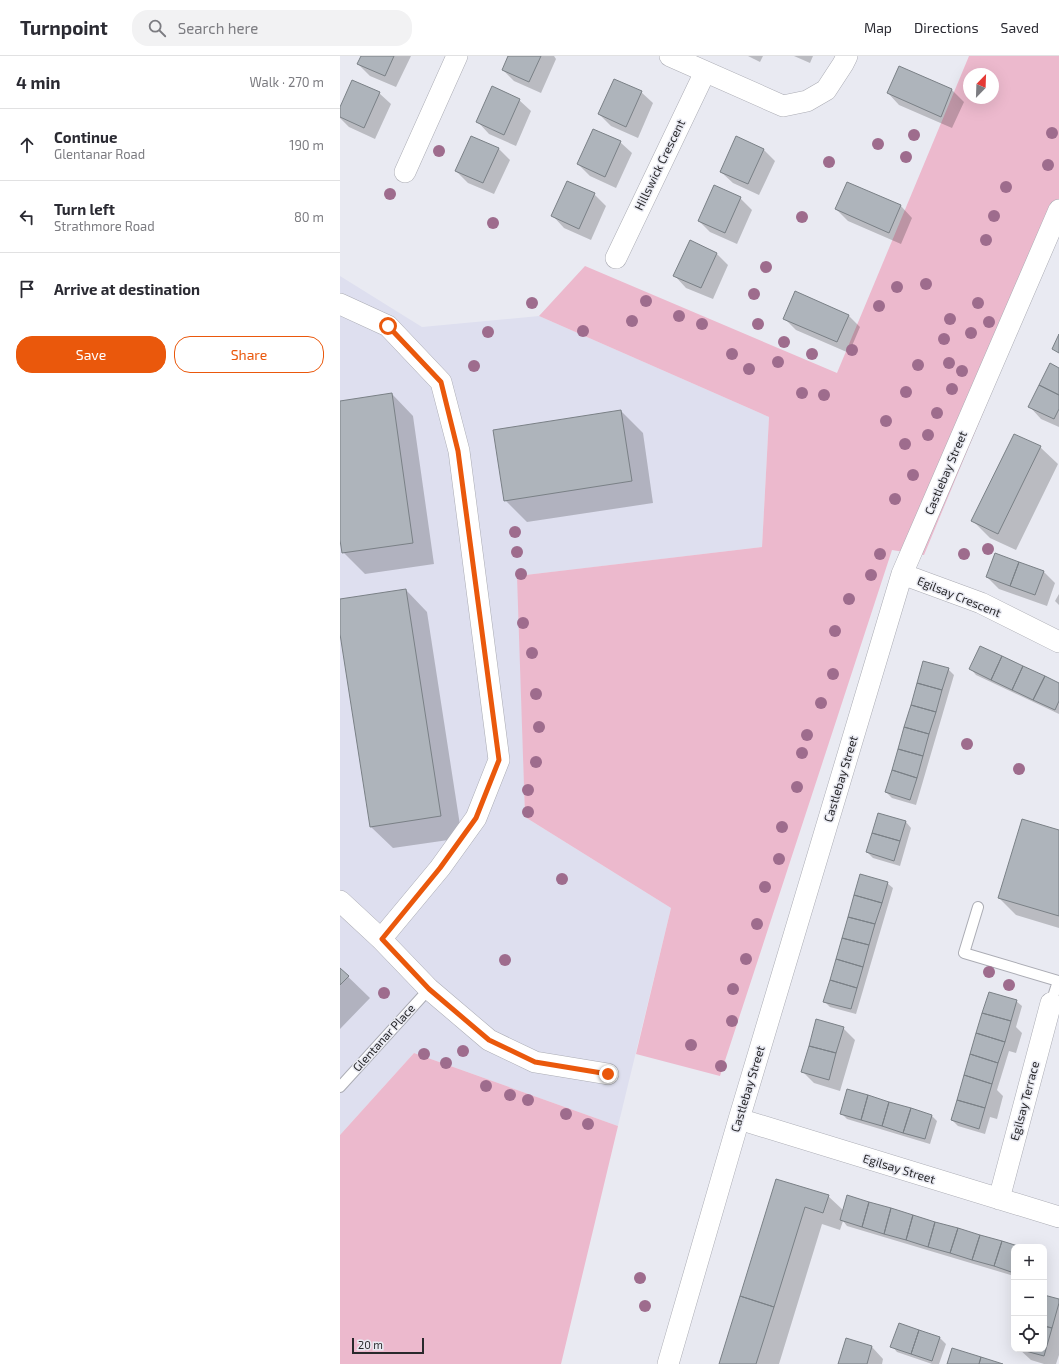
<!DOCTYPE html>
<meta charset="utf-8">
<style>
body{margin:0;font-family:"Exo 2",sans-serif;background:#f2f2f3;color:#2b2b33}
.controls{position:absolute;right:12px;bottom:12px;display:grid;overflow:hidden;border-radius:8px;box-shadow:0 4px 16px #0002}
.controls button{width:36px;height:36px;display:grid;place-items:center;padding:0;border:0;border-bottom:1px solid #e1e1e2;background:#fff;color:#2b2b33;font:20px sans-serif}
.compass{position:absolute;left:623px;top:12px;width:36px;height:36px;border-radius:50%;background:#fff;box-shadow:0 4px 16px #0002;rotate:23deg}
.scale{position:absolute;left:12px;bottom:10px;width:72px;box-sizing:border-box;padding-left:4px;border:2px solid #29292c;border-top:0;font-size:11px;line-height:14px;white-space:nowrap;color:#29292c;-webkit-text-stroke:3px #e9eaf2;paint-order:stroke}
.stop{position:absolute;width:12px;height:12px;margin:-9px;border:3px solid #ea580c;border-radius:50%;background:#fff}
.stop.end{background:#ea580c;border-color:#fff;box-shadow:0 1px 4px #0008}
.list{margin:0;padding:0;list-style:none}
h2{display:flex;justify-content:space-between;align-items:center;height:52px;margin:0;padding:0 16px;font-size:17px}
h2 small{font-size:13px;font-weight:400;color:#7c7c81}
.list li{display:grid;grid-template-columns:26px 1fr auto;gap:12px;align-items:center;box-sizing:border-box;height:72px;padding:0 16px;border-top:1px solid #e1e1e2}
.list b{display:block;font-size:15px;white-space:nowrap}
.list p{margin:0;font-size:13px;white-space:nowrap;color:#7c7c81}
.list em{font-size:13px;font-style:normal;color:#7c7c81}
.actions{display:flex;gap:8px;padding:12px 16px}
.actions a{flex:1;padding:9px 0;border:1px solid #ea580c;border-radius:16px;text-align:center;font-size:14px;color:#ea580c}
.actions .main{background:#ea580c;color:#fff}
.icon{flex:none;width:22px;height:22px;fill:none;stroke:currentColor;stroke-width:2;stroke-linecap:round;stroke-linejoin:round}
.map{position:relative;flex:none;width:719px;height:1308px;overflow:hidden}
header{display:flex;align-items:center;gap:24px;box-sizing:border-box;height:56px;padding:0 20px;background:#fff;border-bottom:1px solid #e1e1e2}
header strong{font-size:19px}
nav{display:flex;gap:22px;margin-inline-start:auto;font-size:14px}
.search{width:280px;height:36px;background:#f2f2f3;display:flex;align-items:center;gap:10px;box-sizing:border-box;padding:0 14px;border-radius:16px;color:#7c7c81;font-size:15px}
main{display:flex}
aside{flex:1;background:#fff}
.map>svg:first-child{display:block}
.built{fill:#dedfef}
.green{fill:#ecb9cd;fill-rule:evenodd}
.shadow{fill:#0003}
.building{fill:#aeb4bb;stroke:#7a8086}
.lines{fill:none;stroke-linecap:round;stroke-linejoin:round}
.lane-casing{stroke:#abacb4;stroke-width:12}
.street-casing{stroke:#abacb4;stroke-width:22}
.lane{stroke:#fff;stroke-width:10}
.street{stroke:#fff;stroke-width:21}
.tree{fill:#9e6c8d}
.route{stroke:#ea580c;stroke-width:5}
.labels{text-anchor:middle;stroke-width:3;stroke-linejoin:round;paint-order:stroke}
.street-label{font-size:12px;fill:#29292c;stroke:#e9eaf2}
</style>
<header>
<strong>Turnpoint</strong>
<div class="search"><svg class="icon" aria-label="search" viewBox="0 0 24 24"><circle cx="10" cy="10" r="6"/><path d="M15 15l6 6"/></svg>Search here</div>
<nav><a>Map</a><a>Directions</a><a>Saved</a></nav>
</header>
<main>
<aside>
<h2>4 min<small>Walk · 270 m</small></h2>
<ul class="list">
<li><svg class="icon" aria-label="ahead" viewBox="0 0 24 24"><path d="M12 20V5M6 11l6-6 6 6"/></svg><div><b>Continue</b><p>Glentanar Road</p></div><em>190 m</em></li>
<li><svg class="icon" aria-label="left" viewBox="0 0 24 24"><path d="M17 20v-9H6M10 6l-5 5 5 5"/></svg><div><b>Turn left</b><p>Strathmore Road</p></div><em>80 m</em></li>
<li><svg class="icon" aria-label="arrive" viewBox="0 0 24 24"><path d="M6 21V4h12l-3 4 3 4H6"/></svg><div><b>Arrive at destination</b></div></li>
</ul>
<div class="actions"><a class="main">Save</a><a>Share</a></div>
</aside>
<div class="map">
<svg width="719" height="1308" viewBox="0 0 719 1308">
<rect width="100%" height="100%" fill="#e9eaf2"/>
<path class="built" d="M0 220 82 271 199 260 429 361 422 491 178 520 185 761 331 852 278 1070 74 997 0 1079Z"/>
<path class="green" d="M629 0H719V174L584 499 552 494 380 1020 296 998 331 852 185 761 177 520 422 491 429 361 199 260 245 210 497 317ZM629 18H653V42H629Z
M74 997 278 1070 221 1308H0V1079Z"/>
<path class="shadow" d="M22 0H71L56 31 30 20 18 8Z
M169 0H214L216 3 201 37 174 25 163 14Z
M408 0H423L420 6Z
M454 0H473L470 7Z
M559 11 612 34 624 46 612 72 559 49 548 37Z
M301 36 313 47 298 82 271 70 259 58Z
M39 37 51 48 35 83 9 71 0 62V53Z
M179 44 191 55 176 90 149 78 138 66Z
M280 86 292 97 276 132 250 120 238 108Z
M158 92 170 104 154 138 128 127 116 115Z
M423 93 435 105 419 139 393 127 381 116Z
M254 138 266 150 251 184 224 172 213 160Z
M400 142 412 154 397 188 370 176 359 165Z
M561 150 572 162 561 188 508 165 496 153Z
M376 197 388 209 373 243 346 232 335 220Z
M509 260 520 271 509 297 456 274 445 263Z
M719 313V371L701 363 690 351Z
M52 338 73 360 94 508 25 518 3 496 0 477V346Z
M281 355 303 377 313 447 187 466 165 444Z
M674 379 700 391 718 408 676 494 650 482 633 465Z
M703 515 715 527 707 550 659 533 647 521Z
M66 534 87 556 122 782 53 792 31 771 0 572V544Z
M719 538V549L715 545Z
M608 613 614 619 576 749 552 742 546 736Z
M631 613 719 629V658L636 619Z
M566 766 571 772 560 810 533 802 527 796Z
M719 775V872L676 859 659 842Z
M547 827 553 832 516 958 490 951 484 945Z
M0 913 30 942 0 973Z
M676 945 682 950 676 971 682 977 676 997 669 995 657 1034 663 1040 657 1063 650 1061 645 1078 618 1070 612 1064Z
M503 972 515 984 500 1035 474 1027 462 1015Z
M501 1057 591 1059 597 1065 590 1088 507 1063Z
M437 1124 488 1140 504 1155 678 1191H674V1220L507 1170 503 1165 500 1174 482 1168 439 1308H380Z
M704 1240 719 1244V1299L716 1308H704L691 1304 679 1293H704Z
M559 1268 600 1282 606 1288 599 1308H592L557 1296 552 1290Z
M506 1284 532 1291 543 1303 542 1308H499Z"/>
<path class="building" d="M21 0H54L45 20 17 8Z
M168 0H201L189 26 162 14Z
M559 10 612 33 601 61 547 37Z
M274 23 302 35 286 71 258 58Z
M12 24 40 36 24 72 0 61V51Z
M152 30 180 43 164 79 136 66Z
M253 73 281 85 265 121 237 108Z
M131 80 159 92 143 127 115 115Z
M396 80 424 93 408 128 380 116Z
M227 125 255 137 239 173 211 160Z
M507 126 561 149 549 177 495 153Z
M374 129 401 141 385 177 358 165Z
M350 184 377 197 361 232 333 220Z
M455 235 509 259 497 286 443 263Z
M719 278V297L712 293Z
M710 307 719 312V339L699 329Z
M699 329 719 339V353L714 363 688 351Z
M52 337 73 487 2 497 0 484V345Z
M281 354 292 425 164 445 153 374Z
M674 378 701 390 658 478 631 465Z
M655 497 679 506 670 530 646 521Z
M679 506 704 515 695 539 670 530Z
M66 533 101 760 30 771 0 578V543Z
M640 590 662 600 651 624 629 613Z
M662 600 683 610 672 634 651 624Z
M583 605 609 612 602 634 577 627Z
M683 610 705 620 693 644 672 634Z
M705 620 719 627V645L715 654 693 644Z
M577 627 602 634 596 656 571 649Z
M571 649 596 656 589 678 564 671Z
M564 671 589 678 583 700 558 693Z
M558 693 583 700 577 722 552 714Z
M552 714 577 722 570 744 545 736Z
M538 757 566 765 560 785 532 777Z
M682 763 719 774V860L658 842Z
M532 777 560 785 554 805 526 796Z
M520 818 548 826 542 847 514 839Z
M514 839 542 847 535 868 508 861Z
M508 861 535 868 529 889 502 882Z
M502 882 529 889 523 911 496 903Z
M496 903 523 911 517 932 490 924Z
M0 912 9 920 0 929Z
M490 924 517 932 511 953 483 946Z
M649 936 677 944 671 965 642 957Z
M642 957 671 965 665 986 636 977Z
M476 963 504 971 496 997 469 990Z
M636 977 665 986 658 1007 630 998Z
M469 990 496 997 489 1024 461 1016Z
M630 998 658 1007 652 1028 624 1019Z
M624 1019 652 1028 645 1052 617 1044Z
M507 1033 528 1039 521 1064 500 1058Z
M528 1039 549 1046 542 1070 521 1064Z
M617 1044 645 1052 639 1073 611 1064Z
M549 1046 571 1052 563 1077 542 1070Z
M571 1052 592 1059 585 1083 563 1077Z
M436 1123 489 1139 483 1157 465 1151 434 1251 400 1240Z
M507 1139 529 1146 522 1171 500 1164Z
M529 1146 551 1152 544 1178 522 1171Z
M551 1152 573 1159 566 1184 544 1178Z
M573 1159 595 1166 588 1191 566 1184Z
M595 1166 618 1172 610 1197 588 1191Z
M618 1172 640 1179 632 1204 610 1197Z
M640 1179 662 1185 654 1210 632 1204Z
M662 1185 681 1191H674V1217L654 1210Z
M704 1239 719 1243V1247L712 1272 704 1270Z
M400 1240 434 1251 416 1308H379Z
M559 1267 579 1274 571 1298 550 1291Z
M704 1270 712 1272 704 1300 678 1293H704Z
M579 1274 600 1281 592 1305 571 1298Z
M506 1282 532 1290 527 1308H498Z
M612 1292 641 1301 639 1308H607Z
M641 1301 663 1308H639Z"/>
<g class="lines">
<g class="lane-casing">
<path id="lane" d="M638 851 624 897 718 925 711 947
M0 1031 89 933"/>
</g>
<g class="street-casing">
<path id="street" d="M330 0 443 50 467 45 486 34 503 8 507 0
M65 116 117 0
M276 202 365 16
M0 248 48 270 101 326 119 395 159 704 136 762 100 812 41 883
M562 518 641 547 719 586
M0 845 41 883 89 933 149 984 195 1006 268 1018
M399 1063 719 1161
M659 1143 711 947
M328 1308 399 1063 562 518 719 154"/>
</g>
<use href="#lane" class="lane"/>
<use href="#street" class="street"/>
</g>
<g class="tree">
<circle cx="712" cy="77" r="6"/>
<circle cx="574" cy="79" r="6"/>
<circle cx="538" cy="88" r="6"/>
<circle cx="99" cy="95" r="6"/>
<circle cx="566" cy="101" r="6"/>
<circle cx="489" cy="106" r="6"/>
<circle cx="708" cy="109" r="6"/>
<circle cx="666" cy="131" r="6"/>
<circle cx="50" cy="138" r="6"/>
<circle cx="654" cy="160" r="6"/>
<circle cx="462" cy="161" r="6"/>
<circle cx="153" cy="167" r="6"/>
<circle cx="646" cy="184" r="6"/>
<circle cx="426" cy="211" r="6"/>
<circle cx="586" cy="228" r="6"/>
<circle cx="557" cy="231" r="6"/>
<circle cx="414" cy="238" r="6"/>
<circle cx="306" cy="245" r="6"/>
<circle cx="192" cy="247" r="6"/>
<circle cx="638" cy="247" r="6"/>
<circle cx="539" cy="250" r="6"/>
<circle cx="339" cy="260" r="6"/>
<circle cx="610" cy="263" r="6"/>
<circle cx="292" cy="265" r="6"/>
<circle cx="649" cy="266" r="6"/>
<circle cx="362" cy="268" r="6"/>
<circle cx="418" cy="268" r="6"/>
<circle cx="243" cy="275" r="6"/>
<circle cx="148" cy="276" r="6"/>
<circle cx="631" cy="277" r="6"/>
<circle cx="604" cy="283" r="6"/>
<circle cx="444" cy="286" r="6"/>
<circle cx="512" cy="294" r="6"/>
<circle cx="392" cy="298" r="6"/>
<circle cx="472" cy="298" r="6"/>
<circle cx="438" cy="306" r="6"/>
<circle cx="609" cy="307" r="6"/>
<circle cx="578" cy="309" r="6"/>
<circle cx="134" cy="310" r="6"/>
<circle cx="409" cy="313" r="6"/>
<circle cx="622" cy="315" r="6"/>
<circle cx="612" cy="333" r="6"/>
<circle cx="566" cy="336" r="6"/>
<circle cx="462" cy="337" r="6"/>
<circle cx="484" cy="339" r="6"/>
<circle cx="597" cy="357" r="6"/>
<circle cx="546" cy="365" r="6"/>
<circle cx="588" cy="379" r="6"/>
<circle cx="565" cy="388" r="6"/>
<circle cx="573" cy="419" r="6"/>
<circle cx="555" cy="443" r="6"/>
<circle cx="175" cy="476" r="6"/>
<circle cx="648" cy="493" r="6"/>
<circle cx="177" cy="496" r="6"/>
<circle cx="540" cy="498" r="6"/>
<circle cx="624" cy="498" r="6"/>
<circle cx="181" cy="518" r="6"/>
<circle cx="531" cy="519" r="6"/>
<circle cx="509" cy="543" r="6"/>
<circle cx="183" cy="567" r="6"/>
<circle cx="495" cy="575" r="6"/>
<circle cx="192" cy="597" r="6"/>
<circle cx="493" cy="618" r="6"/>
<circle cx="196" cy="638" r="6"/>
<circle cx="481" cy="647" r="6"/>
<circle cx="199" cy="671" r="6"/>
<circle cx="467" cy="679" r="6"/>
<circle cx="627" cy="688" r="6"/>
<circle cx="462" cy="697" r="6"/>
<circle cx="196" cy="706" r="6"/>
<circle cx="679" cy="713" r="6"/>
<circle cx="457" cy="731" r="6"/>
<circle cx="188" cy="734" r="6"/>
<circle cx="188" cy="756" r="6"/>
<circle cx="442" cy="771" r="6"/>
<circle cx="439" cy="803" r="6"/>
<circle cx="222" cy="823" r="6"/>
<circle cx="425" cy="831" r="6"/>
<circle cx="417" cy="868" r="6"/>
<circle cx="406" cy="903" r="6"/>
<circle cx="165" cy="904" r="6"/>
<circle cx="649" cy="916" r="6"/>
<circle cx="669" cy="929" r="6"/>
<circle cx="393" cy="933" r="6"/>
<circle cx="44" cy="937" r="6"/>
<circle cx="392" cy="965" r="6"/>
<circle cx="351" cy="989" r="6"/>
<circle cx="123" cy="995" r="6"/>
<circle cx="84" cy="998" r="6"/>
<circle cx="106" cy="1007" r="6"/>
<circle cx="381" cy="1010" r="6"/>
<circle cx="146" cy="1030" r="6"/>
<circle cx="170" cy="1039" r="6"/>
<circle cx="188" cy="1044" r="6"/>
<circle cx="226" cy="1058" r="6"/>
<circle cx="248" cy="1068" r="6"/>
<circle cx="300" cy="1222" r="6"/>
<circle cx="305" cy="1250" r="6"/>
</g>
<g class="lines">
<path class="route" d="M48 270 101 326 118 395 159 704 136 762 100 812 42 883 89 933 149 984 195 1006 268 1018"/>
</g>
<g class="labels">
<g class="street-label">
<text transform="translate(320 109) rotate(-64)" y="4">Hillswick Crescent</text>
<text transform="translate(606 417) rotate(-67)" y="4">Castlebay Street</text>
<text transform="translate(619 541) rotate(22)" y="4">Egilsay Crescent</text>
<text transform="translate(501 723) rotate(-73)" y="4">Castlebay Street</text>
<text transform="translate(44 982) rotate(-48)" y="4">Glentanar Place</text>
<text transform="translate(408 1033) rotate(-73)" y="4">Castlebay Street</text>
<text transform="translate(685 1045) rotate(-75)" y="4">Egilsay Terrace</text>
<text transform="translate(559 1113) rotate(17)" y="4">Egilsay Street</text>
</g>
</g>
</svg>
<div class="controls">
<button>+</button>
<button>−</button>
<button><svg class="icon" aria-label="locate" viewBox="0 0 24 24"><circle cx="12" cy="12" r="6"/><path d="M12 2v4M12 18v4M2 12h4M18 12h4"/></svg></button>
</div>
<svg class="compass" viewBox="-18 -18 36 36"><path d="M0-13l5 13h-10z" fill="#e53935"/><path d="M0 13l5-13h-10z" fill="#7c7c81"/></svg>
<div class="scale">20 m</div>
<div class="stop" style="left:48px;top:270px"></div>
<div class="stop end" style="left:268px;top:1018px"></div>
</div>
</main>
